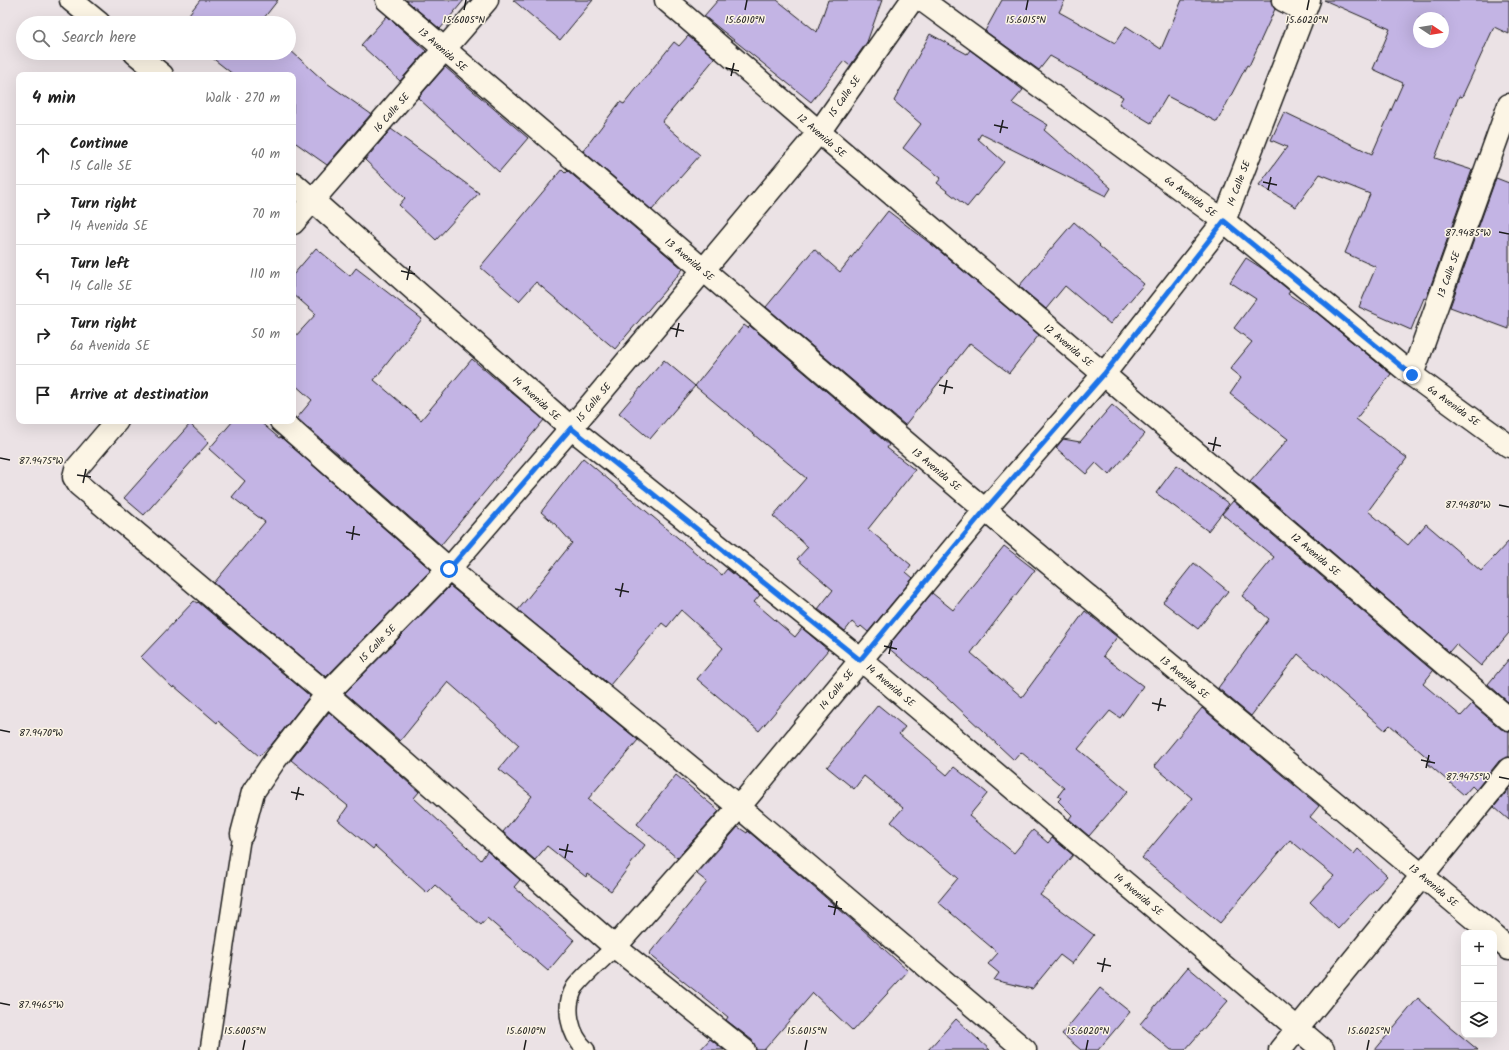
<!DOCTYPE html>
<meta charset="utf-8">
<style>
body{margin:0;font-family:Kalam,sans-serif;background:#f2f2f2;color:#222}
.controls{position:absolute;right:12px;bottom:12px;display:grid;overflow:hidden;border-radius:8px;box-shadow:0 4px 16px #0002}
.controls button{width:36px;height:36px;display:grid;place-items:center;padding:0;border:0;border-bottom:1px solid #e0e0e0;background:#fff;color:#222;font:20px sans-serif}
.compass{position:absolute;left:1413px;top:12px;width:36px;height:36px;border-radius:50%;background:#fff;box-shadow:0 4px 16px #0002;rotate:102deg}
.stop{position:absolute;width:12px;height:12px;margin:-9px;border:3px solid #1a73e8;border-radius:50%;background:#fff}
.stop.end{background:#1a73e8;border-color:#fff;box-shadow:0 1px 4px #0008}
.list{margin:0;padding:0;list-style:none}
h2{display:flex;justify-content:space-between;align-items:center;height:52px;margin:0;padding:0 16px;font-size:17px}
h2 small{font-size:13px;font-weight:400;color:#767676}
.list li{display:grid;grid-template-columns:26px 1fr auto;gap:12px;align-items:center;box-sizing:border-box;height:60px;padding:0 16px;border-top:1px solid #e0e0e0}
.list b{display:block;font-size:15px;white-space:nowrap}
.list p{margin:0;font-size:13px;white-space:nowrap;color:#767676}
.list em{font-size:13px;font-style:normal;color:#767676}
.icon{flex:none;width:22px;height:22px;fill:none;stroke:currentColor;stroke-width:2;stroke-linecap:round;stroke-linejoin:round}
.map{position:relative;flex:none;width:1509px;height:1050px;overflow:hidden}
.search{position:absolute;background:#fff;box-shadow:0 4px 16px #0002;left:16px;top:16px;width:280px;height:44px;display:flex;align-items:center;gap:10px;box-sizing:border-box;padding:0 14px;border-radius:22px;color:#767676;font-size:15px}
.panel{position:absolute;background:#fff;box-shadow:0 4px 16px #0002;left:16px;top:72px;width:280px;height:352px;border-radius:8px}
.map>svg:first-child{display:block}
.building{fill:#c3b4e4;stroke:#1c1c1c;fill-rule:evenodd}
.lines{fill:none;stroke-linecap:round;stroke-linejoin:round}
.service-casing{stroke:#1c1c1c;stroke-width:20}
.minor-casing{stroke:#1c1c1c;stroke-width:25}
.service{stroke:#fcf5e5;stroke-width:17}
.minor{stroke:#fcf5e5;stroke-width:22}
.route{stroke:#1a73e8;stroke-width:5}
.ticks{fill:none;stroke:#1c1c1c;stroke-width:1.5}
.labels{text-anchor:middle;stroke-width:3;stroke-linejoin:round;paint-order:stroke}
.street-label{font-size:10px;fill:#1c1c1c;stroke:#fcf5e5}
.ticks-label{font-size:10px;text-anchor:middle;fill:#1c1c1c;stroke:#fcf5e5;stroke-width:3;stroke-linejoin:round;paint-order:stroke}
</style>
<div class="map">
<svg width="1509" height="1050" viewBox="0 0 1509 1050">
<rect width="100%" height="100%" fill="#ebe2e5"/>
<filter id="ink" filterUnits="userSpaceOnUse"><feTurbulence type="fractalNoise" baseFrequency=".025" numOctaves="2"/><feDisplacementMap in="SourceGraphic" scale="8" xChannelSelector="R" yChannelSelector="G"/><feConvolveMatrix kernelMatrix="1 2 1 2 8 2 1 2 1" color-interpolation-filters="sRGB"/></filter>
<g filter="url(#ink)">
<path class="building" d="M200 0H278L260 23H182Z
M406 0H464L440 29Z
M513 0H593L560 40Z
M718 0H777L817 32 828 0H882L867 42 850 66 844 61 811 102 704 16Z
M1002 0H1065L1059 12 1115 43 1126 26 1161 49 1182 0H1271L1275 9 1249 66 1247 65 1217 122 1167 96 1151 123 1119 104 1123 97 1050 56 1039 70 985 31Z
M1324 0H1509V34L1494 27 1462 97 1459 96 1435 158 1472 170 1426 299 1424 298 1411 330 1359 307 1376 267 1345 253 1370 194 1320 174 1296 207 1259 185 1287 147 1271 140 1284 112 1372 154 1403 83 1373 69 1390 29ZM1419 18H1443V42H1419Z
M387 16 426 51 400 81 361 45Z
M930 34 967 54 970 50 1023 90 1012 103 1048 125 1044 130 1111 188 1106 196 981 134 978 139 1004 162 967 207 937 183 941 178 903 148 921 124 894 101Z
M688 36 715 58 662 122 700 155 652 210 583 151 620 102 624 104 674 42 679 46Z
M289 49 324 81 371 114 327 165 293 141V75H234L206 53H289Z
M445 67 528 138 499 172 418 98Z
M391 129 479 193 436 240 399 205 405 198 365 160Z
M562 169 566 173 568 171 683 269 615 349 536 282 519 301 480 267Z
M1496 178 1509 183V329L1450 307Z
M888 211 936 248 1039 335 1009 373 970 343 905 425 766 307 814 249 840 272Z
M1074 222 1100 245 1099 246 1144 284 1110 324 1065 286 1046 309 1019 286Z
M316 248 350 276 356 268 422 319 374 380 421 420 472 359 544 420 441 545 297 418 312 400 293 383V339L316 314 293 294V275Z
M1246 258 1263 269 1290 291 1288 294 1317 313 1391 374 1356 419 1407 458 1368 511 1408 545 1426 524 1481 571 1509 541V633L1481 666 1456 644 1449 652 1250 482 1288 439 1230 394 1241 378 1230 369 1252 342 1234 328 1256 299 1230 282Z
M744 325 748 328 750 326 889 445 887 448 915 470 868 529 911 565 906 572 913 578 868 632 861 626 859 628 852 622 845 631 818 609 833 590 797 559 808 547 773 516 806 478 695 386Z
M664 360 695 386 650 439 619 413Z
M1112 405 1145 434 1109 475 1096 463 1086 474 1056 448 1063 439 1080 442Z
M233 421H259L279 438 281 437 431 570 326 677 214 583 265 522 232 497 245 481 209 449Z
M190 424 209 442 144 515 124 498Z
M583 458 722 575 727 569 760 595 754 602 795 637 802 628 828 650 759 731 697 679 723 648 681 610 667 627 662 623 610 685 518 610 572 543 556 525 541 512Z
M1177 465 1229 504 1208 531 1156 493Z
M1233 501 1433 671 1423 684 1461 716 1472 704 1501 729 1509 731V757L1499 761 1476 790 1472 786 1464 795 1427 763 1430 760 1390 725 1385 730 1298 654 1251 716 1218 688 1269 619 1242 596 1274 557 1222 514Z
M1004 546 1035 570 971 653 1022 697 1085 611 1117 637 1103 656 1143 686 1120 718 1110 711 1078 749 1128 791 1089 836 1069 819 1072 815 1058 801 1061 798 1058 796 1064 788 1021 752 1014 760 937 688 887 647 932 593 953 610Z
M1194 563 1228 591 1198 629 1163 602Z
M450 586 638 740 588 799 645 845 611 891 587 874 586 877 547 846 535 860 503 832 532 796 499 769 519 745 448 682 400 741 345 693Z
M194 601 197 603 198 602 310 696 272 744 259 756 218 721 217 723 174 686 173 688 141 657Z
M1509 659V703L1488 684Z
M878 705 905 727 899 734 947 775 954 767 986 792 987 794 969 816 1014 853 1033 830 1048 843 1052 838 1073 855 1040 895 1094 935 1072 964 1060 955 1032 989 994 980 999 973 988 964 998 953 938 902 958 878 891 822 903 808 864 776 854 789 827 767Z
M1202 708 1319 806 1310 817 1354 854 1358 849 1387 876 1338 929 1310 902 1334 876 1290 840 1220 923 1142 858 1192 798 1154 766Z
M329 712 419 792 414 798 481 860 487 851 520 880 514 887 574 940 548 971 487 918 481 925 435 885 427 893 375 846 373 849 338 820 348 806 291 760Z
M676 775 719 811 677 858 637 824Z
M1509 789V820L1494 807Z
M738 827 747 833 748 831 860 927 908 971 853 1031 813 993 764 1050H756L752 1040 726 1020 728 1017 649 954 707 882 697 874Z
M1188 967 1228 1001 1185 1050H1171L1140 1024Z
M1100 988 1130 1012 1098 1050H1081L1062 1034Z
M1418 998 1448 1025 1478 1050H1375Z
M956 1019 990 1050H928Z
M710 1039 724 1050H700Z"/>
<g class="lines">
<g class="service-casing">
<path id="service" d="M209 1050 242 834
M586 1050C570 1035 563 1007 575 987 584 975 604 958 615 947"/>
</g>
<g class="minor-casing">
<path id="minor" d="M71 0 99 23
M387 0 985 510 1491 933
M666 0 819 132 1509 719
M922 0 1224 221 1412 375 1509 446
M1283 0 1304 11
M135 53 162 75
M293 183 571 428 860 659 1323 1050
M293 223 487 0
M1412 375 1509 105
M117 421 76 469 74 477 79 485 327 694 615 947 744 1050
M281 421 449 569 739 807 1025 1050
M242 834 253 792 275 760 327 694 449 569 571 428 819 132 912 0
M1494 936 1509 949
M615 947 739 807 985 510 1104 374 1224 221 1309 0
M1280 1050 1509 769"/>
</g>
<use href="#service" class="service"/>
<use href="#minor" class="minor"/>
</g>
</g>
<g class="lines" filter="url(#ink)">
<path class="route" d="M449 569 571 428 860 660 985 510 1104 374 1224 221 1412 375"/>
</g>
<path class="ticks" d="M464 10 466 0M745 10 747 0M1026 10 1028 0M1307 10 1309 0M726 68 739 71M731 76 734 63M994 125 1008 128M1000 133 1003 120M1263 182 1277 185M1268 190 1271 177M1499 232 1509 234M401 271 415 274M407 280 410 266M670 328 684 331M676 337 679 323M939 385 953 388M944 394 947 380M1208 443 1221 446M1213 451 1216 437M0 458 10 460M77 475 91 477M83 483 86 469M1499 505 1509 507M346 532 360 535M352 540 354 526M615 589 629 592M620 597 623 583M884 646 897 649M889 654 892 641M1152 703 1166 706M1158 711 1161 698M0 730 10 732M1421 760 1435 763M1426 768 1429 755M1499 777 1509 779M291 792 304 795M296 800 299 787M559 849 573 852M565 858 568 844M828 906 842 909M834 915 837 901M1097 963 1111 966M1102 972 1105 958M0 1003 10 1005M243 1050 245 1040M524 1050 526 1040M805 1050 807 1040M1086 1050 1088 1040M1367 1050 1369 1040"/>
<g class="labels">
<g class="street-label">
<text transform="translate(443 49) rotate(41)" y="4">13 Avenida SE</text>
<text transform="translate(844 96) rotate(-55)" y="4">15 Calle SE</text>
<text transform="translate(391 112) rotate(-49)" y="4">16 Calle SE</text>
<text transform="translate(822 135) rotate(41)" y="4">12 Avenida SE</text>
<text transform="translate(1238 183) rotate(-69)" y="4">14 Calle SE</text>
<text transform="translate(1191 196) rotate(36)" y="4">6a Avenida SE</text>
<text transform="translate(690 259) rotate(40)" y="4">13 Avenida SE</text>
<text transform="translate(1448 274) rotate(-70)" y="4">13 Calle SE</text>
<text transform="translate(1069 345) rotate(40)" y="4">12 Avenida SE</text>
<text transform="translate(537 398) rotate(42)" y="4">14 Avenida SE</text>
<text transform="translate(593 402) rotate(-50)" y="4">15 Calle SE</text>
<text transform="translate(1454 405) rotate(36)" y="4">6a Avenida SE</text>
<text transform="translate(937 469) rotate(40)" y="4">13 Avenida SE</text>
<text transform="translate(1316 554) rotate(40)" y="4">12 Avenida SE</text>
<text transform="translate(377 643) rotate(-46)" y="4">15 Calle SE</text>
<text transform="translate(1185 677) rotate(40)" y="4">13 Avenida SE</text>
<text transform="translate(891 685) rotate(40)" y="4">14 Avenida SE</text>
<text transform="translate(836 689) rotate(-51)" y="4">14 Calle SE</text>
<text transform="translate(1434 885) rotate(40)" y="4">13 Avenida SE</text>
<text transform="translate(1139 894) rotate(40)" y="4">14 Avenida SE</text>
</g>
</g>
<g class="ticks-label">
<text x="464" y="23">15.6005°N</text>
<text x="745" y="23">15.6010°N</text>
<text x="1026" y="23">15.6015°N</text>
<text x="1307" y="23">15.6020°N</text>
<text x="1468" y="236">87.9485°W</text>
<text x="41" y="464">87.9475°W</text>
<text x="1468" y="508">87.9480°W</text>
<text x="41" y="736">87.9470°W</text>
<text x="1468" y="780">87.9475°W</text>
<text x="41" y="1008">87.9465°W</text>
<text x="245" y="1034">15.6005°N</text>
<text x="526" y="1034">15.6010°N</text>
<text x="807" y="1034">15.6015°N</text>
<text x="1088" y="1034">15.6020°N</text>
<text x="1369" y="1034">15.6025°N</text>
</g>
</svg>
<div class="controls">
<button>+</button>
<button>−</button>
<button><svg class="icon" aria-label="layers" viewBox="0 0 24 24"><path d="M12 4l9 5-9 5-9-5zM3 14l9 5 9-5"/></svg></button>
</div>
<svg class="compass" viewBox="-18 -18 36 36"><path d="M0-13l5 13h-10z" fill="#e53935"/><path d="M0 13l5-13h-10z" fill="#767676"/></svg>
<div class="stop" style="left:449px;top:569px"></div>
<div class="stop end" style="left:1412px;top:375px"></div>
<div class="search"><svg class="icon" aria-label="search" viewBox="0 0 24 24"><circle cx="10" cy="10" r="6"/><path d="M15 15l6 6"/></svg>Search here</div>
<section class="panel">
<h2>4 min<small>Walk · 270 m</small></h2>
<ul class="list">
<li><svg class="icon" aria-label="ahead" viewBox="0 0 24 24"><path d="M12 20V5M6 11l6-6 6 6"/></svg><div><b>Continue</b><p>15 Calle SE</p></div><em>40 m</em></li>
<li><svg class="icon" aria-label="right" viewBox="0 0 24 24"><path d="M7 20v-9h11M14 6l5 5-5 5"/></svg><div><b>Turn right</b><p>14 Avenida SE</p></div><em>70 m</em></li>
<li><svg class="icon" aria-label="left" viewBox="0 0 24 24"><path d="M17 20v-9H6M10 6l-5 5 5 5"/></svg><div><b>Turn left</b><p>14 Calle SE</p></div><em>110 m</em></li>
<li><svg class="icon" aria-label="right" viewBox="0 0 24 24"><path d="M7 20v-9h11M14 6l5 5-5 5"/></svg><div><b>Turn right</b><p>6a Avenida SE</p></div><em>50 m</em></li>
<li><svg class="icon" aria-label="arrive" viewBox="0 0 24 24"><path d="M6 21V4h12l-3 4 3 4H6"/></svg><div><b>Arrive at destination</b></div></li>
</ul>
</section>
</div>
